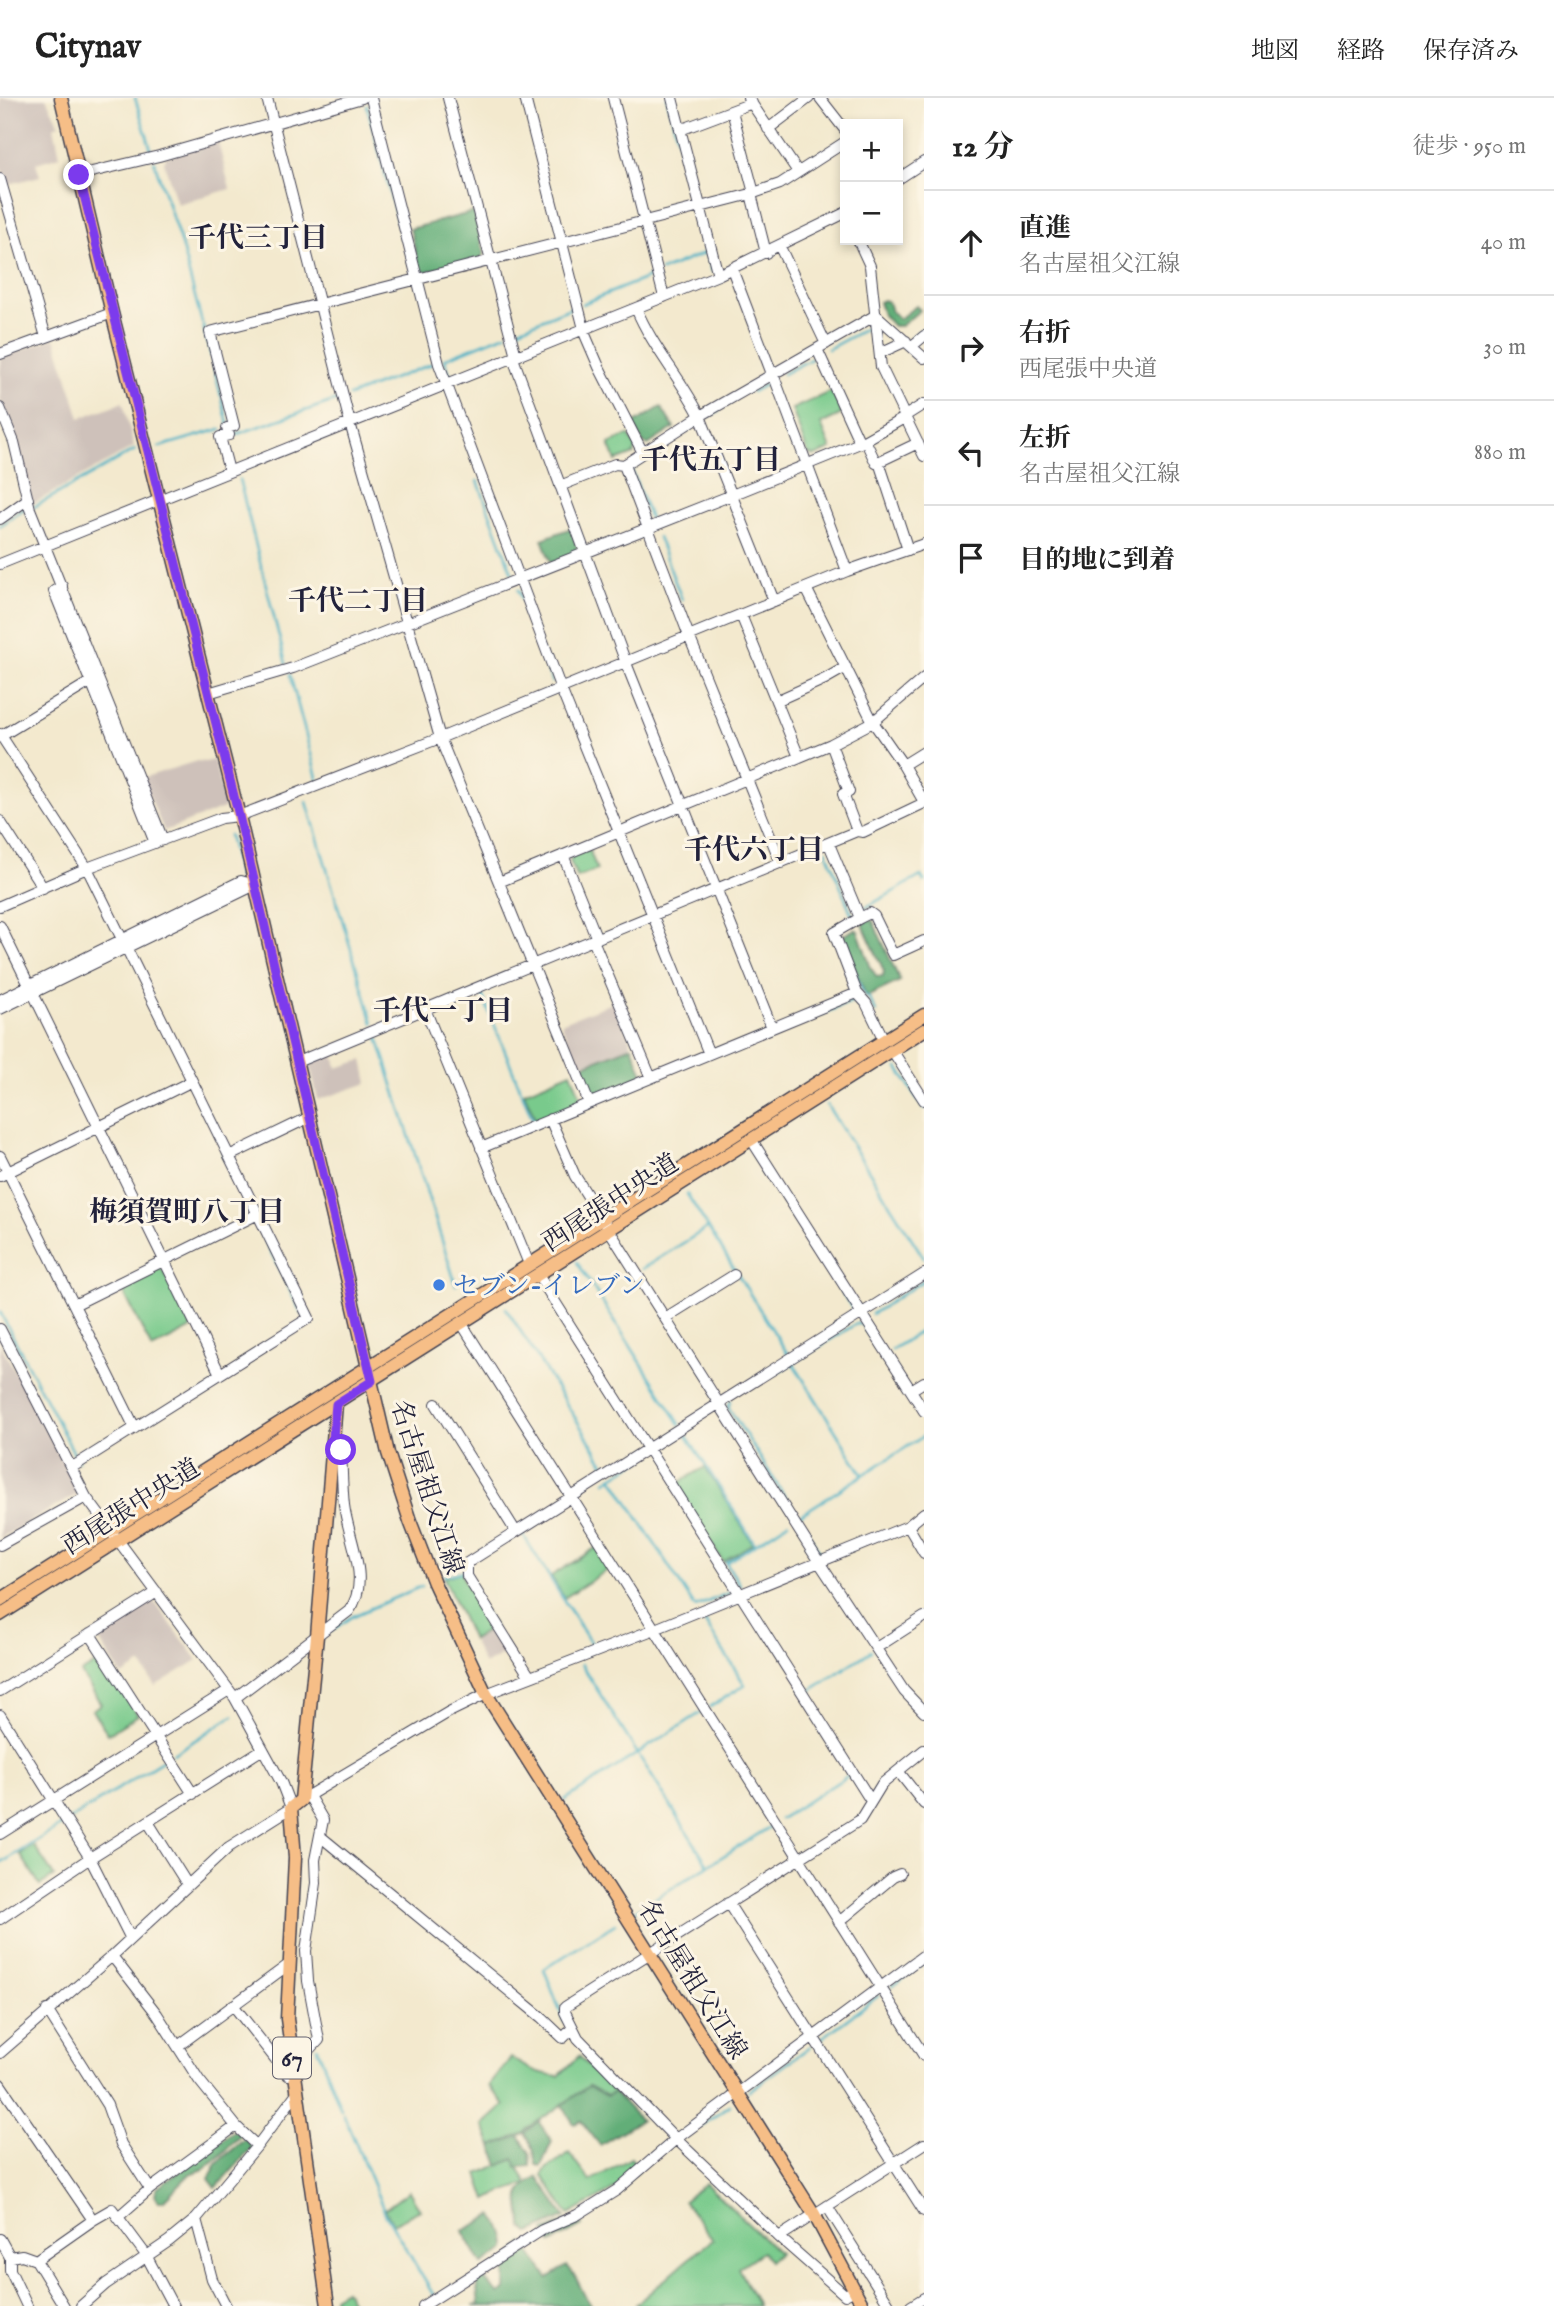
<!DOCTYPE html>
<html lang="ja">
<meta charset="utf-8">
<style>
body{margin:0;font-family:"IM FELL English","Noto Serif JP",serif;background:#f2f2f2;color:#222}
.controls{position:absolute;right:21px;top:21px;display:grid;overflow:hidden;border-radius:0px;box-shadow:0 4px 10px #0003}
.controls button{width:63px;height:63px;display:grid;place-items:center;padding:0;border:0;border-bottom:2px solid #e0e0e0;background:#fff;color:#222;font:35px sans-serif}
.stop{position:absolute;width:21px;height:21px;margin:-16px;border:5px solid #7c3aed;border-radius:50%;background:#fff}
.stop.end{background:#7c3aed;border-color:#fff;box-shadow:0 2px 7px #0008}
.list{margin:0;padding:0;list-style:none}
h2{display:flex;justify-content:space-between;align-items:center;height:91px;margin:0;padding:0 28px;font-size:30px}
h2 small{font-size:23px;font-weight:400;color:#767676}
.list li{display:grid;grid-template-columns:46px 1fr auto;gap:21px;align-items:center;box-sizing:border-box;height:105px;padding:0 28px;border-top:2px solid #e0e0e0}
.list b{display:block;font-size:26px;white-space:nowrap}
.list p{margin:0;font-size:23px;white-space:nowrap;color:#767676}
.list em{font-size:23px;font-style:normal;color:#767676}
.icon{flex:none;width:38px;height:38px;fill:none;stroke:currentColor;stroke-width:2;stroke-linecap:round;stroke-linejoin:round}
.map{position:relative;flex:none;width:924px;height:2208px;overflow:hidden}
header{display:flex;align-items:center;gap:42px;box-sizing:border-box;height:98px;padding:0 35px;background:#fff;border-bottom:2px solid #e0e0e0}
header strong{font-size:33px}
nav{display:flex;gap:38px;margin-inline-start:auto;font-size:24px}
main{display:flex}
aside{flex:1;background:#fff}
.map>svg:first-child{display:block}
.industrial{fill:#cec1ba}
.green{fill:#79ca8c;stroke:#4e7664;stroke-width:2}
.forest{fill:#62ae78;stroke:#42685a;stroke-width:2}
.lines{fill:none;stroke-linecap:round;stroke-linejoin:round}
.stream{stroke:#47b1c6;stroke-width:2.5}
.minor-casing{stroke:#414051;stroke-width:12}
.major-casing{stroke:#414051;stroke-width:15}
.minor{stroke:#fff;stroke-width:10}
.major{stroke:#f6be87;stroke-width:12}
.route{stroke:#7c3aed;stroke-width:9}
.shop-dot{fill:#3f7fe0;stroke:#fcf5e5;stroke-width:2.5}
.labels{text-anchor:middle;stroke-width:6;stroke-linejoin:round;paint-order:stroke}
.shield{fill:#fcf5e5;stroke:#63616e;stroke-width:2}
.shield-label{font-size:24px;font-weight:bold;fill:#22223b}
.street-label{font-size:26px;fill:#22223b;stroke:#fcf5e5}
.shop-label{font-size:26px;fill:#366cbe;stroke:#fcf5e5;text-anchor:start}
.neighbourhood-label{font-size:28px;font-weight:bold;fill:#22223b;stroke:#fcf5e5}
</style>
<header>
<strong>Citynav</strong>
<nav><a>地図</a><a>経路</a><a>保存済み</a></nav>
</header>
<main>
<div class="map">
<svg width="924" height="2208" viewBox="0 0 924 2208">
<rect width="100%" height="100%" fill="#fcf5e5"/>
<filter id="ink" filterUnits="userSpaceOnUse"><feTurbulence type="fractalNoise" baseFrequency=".0143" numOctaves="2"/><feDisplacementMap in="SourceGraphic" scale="14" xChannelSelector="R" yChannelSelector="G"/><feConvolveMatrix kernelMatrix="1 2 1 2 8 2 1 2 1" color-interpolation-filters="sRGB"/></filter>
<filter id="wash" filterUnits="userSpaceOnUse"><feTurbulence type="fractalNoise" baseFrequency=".00686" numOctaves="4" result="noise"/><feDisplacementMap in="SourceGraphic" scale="28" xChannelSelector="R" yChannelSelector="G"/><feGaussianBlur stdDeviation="1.57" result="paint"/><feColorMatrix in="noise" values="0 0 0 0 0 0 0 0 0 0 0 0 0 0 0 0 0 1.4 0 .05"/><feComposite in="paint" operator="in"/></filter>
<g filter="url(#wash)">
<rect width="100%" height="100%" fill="#f3e9ce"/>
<path class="industrial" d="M0 0H46L59 26 54 29 60 58 36 65 40 78 6 87 0 65Z
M218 44 230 91 177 106 164 64 166 59Z
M55 240 80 320 123 304 134 349 32 406 17 344 0 301V260Z
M214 662 225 707 224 710 164 733 142 680 197 663 205 664Z
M614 904 632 948 579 969 561 925Z
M333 952 337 970 363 962 368 985 318 1002 310 967 314 960Z
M0 1245 77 1391 76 1397 0 1440Z
M149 1504 155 1505 198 1562 155 1588 141 1566 122 1578 99 1542 100 1535Z
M494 1528 510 1553 484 1567 472 1542Z"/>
<path class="green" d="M832 293 842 316 821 326 831 351 815 358 808 356 792 311Z
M629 337 636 350 634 356 616 363 609 346Z
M589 751 597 772 577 780 570 763 572 758Z
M571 974 581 999 580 1005 536 1022 524 994Z
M159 1170 164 1173 192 1230 152 1251 121 1189Z
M705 1369 753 1445 723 1464 675 1387Z
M599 1448 612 1469 564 1500 551 1478Z
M462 1473 463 1480 494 1528 472 1542 444 1480Z
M102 1562 138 1617 108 1636 92 1612 101 1606 81 1575Z
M34 1748 54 1778 40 1787 20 1756Z
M579 1958 614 1994 607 1998 589 1988 527 2031 525 2035 492 2048 483 2027 505 2007 489 1987 511 1960C528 1971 539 1976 559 1978Z
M569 2055 590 2083 631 2060 639 2071 616 2090 569 2117 542 2077 546 2071Z
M514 2061 527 2086 502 2094 487 2102 478 2076Z
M705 2085 779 2155 770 2163 762 2154 738 2170 758 2208H638L636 2206C663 2185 686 2160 713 2142L684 2103Z
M409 2093 420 2112 393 2126 385 2111Z
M345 2192 354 2208H334L333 2199Z"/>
<path class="forest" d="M474 114 484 155 481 160 425 174 420 172 410 131Z
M883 202 888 204 891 213 899 221 916 208 920 212 901 228H893L883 217 879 204Z
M661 309 674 330 648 347 643 345 633 326Z
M571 430 577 449 575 455 551 465 542 441Z
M867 821 873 823 900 883 868 898 865 896 843 842 844 837 855 831 858 833 871 870 877 879 883 878 884 873 863 827Z
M632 948 643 976 641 981 595 998 589 996 579 969Z
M589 1988 607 1998 614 1994 640 2022 600 2047 581 2023 574 2026 562 2007Z
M538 2023 552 2043 541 2068 536 2067C532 2050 536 2050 525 2035Z
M234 2033 242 2036 220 2058 204 2071 190 2076 163 2103H158L155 2097 156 2091Z
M519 2038 530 2055 531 2068 517 2069 514 2061 499 2067 492 2048Z
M246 2040 252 2050 216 2090 209 2081 217 2065Z
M538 2079 565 2119 530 2135 522 2129C522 2102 510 2095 538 2079Z
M493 2117C501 2127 507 2138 506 2151L482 2166 463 2133Z
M576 2120 582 2128 551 2145 544 2133Z
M524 2145 548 2180 567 2168C577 2176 582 2196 591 2208H473L479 2207 476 2182 482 2179 499 2196 505 2192C506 2165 503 2165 524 2145Z"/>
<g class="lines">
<path class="stream" d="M135 0 152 54
M667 0 694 104
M367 8 402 141
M154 63 181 146 202 225
M697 117 712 173
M661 173 707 154
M582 206 654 177
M203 228 211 258
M514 233 573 209
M911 240 924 230
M828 251 869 229
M212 262 221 298
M450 276 444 261 506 236
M783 276 811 261
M752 294 768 285
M349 298 434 265
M222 301 228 326
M710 318 719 313
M234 337 340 301
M159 349 221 331
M239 381 286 566
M478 383 512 475
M34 409 135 352
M650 421 632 373 634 367 694 328
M0 428 25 410
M658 439 682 502
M518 492 522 502
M527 515 552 584
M290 577 318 683
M307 704 373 925
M229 737 239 780
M826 752 852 817
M863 811 921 778 924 784
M849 861 864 897 869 900 876 914
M432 913 481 894 533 1022
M377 936 456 1187
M748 946 853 903
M898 970 924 1011
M827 1007 924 1160
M222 1055 250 1111
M687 1096 789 1258
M789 1110 854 1213
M257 1126 301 1215
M577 1164 680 1326
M642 1171 707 1130
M506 1210 608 1372
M0 1214 78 1363
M872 1216 924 1182
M891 1252 924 1231
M793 1265 863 1377
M776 1275 856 1226H862L924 1322
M731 1303 728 1309 820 1454
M684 1333 755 1446
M612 1379 695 1509 729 1495
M606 1383 643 1360
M797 1419 924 1338
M522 1435 593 1549
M444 1478 463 1473
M740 1487 726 1465 789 1424
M701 1518 745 1587 710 1609
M331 1533 351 1519 422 1488
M581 1566 708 1767
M807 1595 871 1553
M173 1656 233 1618
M565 1702 702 1614
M71 1721 165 1661
M780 1721 849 1677 851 1680
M0 1766 63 1726
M635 1813 773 1727
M892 1888 924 1865
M564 1923 544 1871 615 1826
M822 1940 878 1898
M317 1949 341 2011
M749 1993 811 1948
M343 2015 385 2115 434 2198
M701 2028 730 2007"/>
</g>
</g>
<g filter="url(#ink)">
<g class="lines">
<g class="minor-casing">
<path id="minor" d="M267 0 350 325 440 640 589 1005
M371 0 439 266 561 591 709 956
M448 0 516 258
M525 0 584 231
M613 0 664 199
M672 0 718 177
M748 0 798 74
M820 0 845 32
M732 13 754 95
M768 31 809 0
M680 32 752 5
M79 77 159 58 362 0
M0 81 46 239
M898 81 924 64
M751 96 766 155
M858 142 870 168 881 269 924 358
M780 149 826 246
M732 171 772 276
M636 210C652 249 681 280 700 318L774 503
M876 217 924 260
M583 232 599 269 643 355
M912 248 924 238
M817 251 860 345
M880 255 906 243
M0 256 112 215
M513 260 626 565 772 930
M773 276 847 473
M0 310 14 344 30 411 163 742
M905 318 924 306
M865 342 876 365 918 345
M879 364 908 452
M229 373 220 339 229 337 227 330 234 328 210 234 751 96 780 86 845 44
M560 388 615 366 624 367
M0 421 28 401
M0 466 718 177 845 115
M62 488 54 493 88 578
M806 490 873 624 903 667 924 704
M741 517 799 659
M91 583 155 745
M208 595 293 570 732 397 860 345 906 319
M776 603 825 581 846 569
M0 636 87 770 309 1220 71 1370
M1 638 95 581
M831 646 849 694 843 696 857 733
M903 667 924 654
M0 723 43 790
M829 746 860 820 834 835 857 895 866 905 884 942
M563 757 597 841
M781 765 689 538 624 367 700 318 876 217
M499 784 831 646 873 624 924 580
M0 808 87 770 221 720 239 718 440 640 847 473 924 446
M860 820 870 815 874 818 893 857 924 843
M0 828 220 1276
M593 842 651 980
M0 902 241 783 255 787
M0 911 255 787
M425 911 529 1166
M892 952 924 1002
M297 964 857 733 863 734 924 705
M550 1021 575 1078 819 1464 904 1593 924 1614
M751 1041 924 1313
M481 1050 857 895
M0 1058 135 1330
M229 1058 310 1019
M0 1078 192 983
M538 1177 871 1703
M74 1207 258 1116
M665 1220 734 1177
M462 1226 924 1958
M0 1231 86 1399 235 1600 281 1684 291 1710 229 1749 112 1858 0 1955
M911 1292 924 1284
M436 1306 516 1434
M908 1428 924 1455
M0 1447 86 1399
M90 1536 193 1696
M876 1550 924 1519
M530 1579 467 1478V1465L924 1176
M0 1593 157 1494
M235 1600 349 1513C372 1482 348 1441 344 1407 342 1389 342 1370 341 1352L332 1351
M0 1617 90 1760 130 1839
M898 1673 924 1706
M301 1702 449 1614 486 1596 655 1531 908 1428 924 1415
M148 1724 187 1786
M0 1736 229 1592
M320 1738 541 1919 563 1940 573 1930
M728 1805 924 2113
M0 1821 90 1760 263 1651
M839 1824 893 1779 900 1776
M112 1858 157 1916 199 1982 236 2028 257 2048
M233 1907 288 1977 294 1976 305 1957 319 1942 308 1883 306 1853 316 1785 315 1762 323 1722 309 1698
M47 1912 107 2007 121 2046 150 2091
M178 1948 288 1867
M0 1986 93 2122
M827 2108 890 2208
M118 2119 150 2091 236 2028
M196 2121 212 2181 226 2208
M779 2139 924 2046
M0 2141 10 2159V2172L27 2208
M10 2159 22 2157 36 2162 93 2122 112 2111 146 2157 173 2208
M36 2162 64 2208
M855 2192 845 2197 779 2139 676 2041 578 1940 565 1914V1909L860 1722 882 1686 924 1652
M81 2208 106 2186 169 2143 196 2121 257 2048 296 1996
M423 2208 542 2132 577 2117 617 2092 676 2041 924 1857
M911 2208 924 2200"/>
</g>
<g class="major-casing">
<path id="major" d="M61 0 112 215 239 718 388 1355 410 1423 434 1485 486 1596 814 2116 863 2208
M0 1502 924 917
M0 1517 924 932
M328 2208 287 1921 295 1760 291 1710 301 1702 317 1538 336 1306"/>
</g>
<use href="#minor" class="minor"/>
<use href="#major" class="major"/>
</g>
</g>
<g class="lines" filter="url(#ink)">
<path class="route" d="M79 77 239 718 372 1283 336 1306 332 1351 341 1352"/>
</g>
<circle class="shop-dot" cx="439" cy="1187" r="7"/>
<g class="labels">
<rect class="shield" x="273" y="1939.5" width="38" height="41" rx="5"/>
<g class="shield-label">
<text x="292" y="1968">67</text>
</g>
<g class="street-label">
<text transform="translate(610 1104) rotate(-33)" y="9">西尾張中央道</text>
<text transform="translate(428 1389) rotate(72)" y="9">名古屋祖父江線</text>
<text transform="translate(131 1408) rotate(-32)" y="9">西尾張中央道</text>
<text transform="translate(693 1881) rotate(58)" y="9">名古屋祖父江線</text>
</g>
<g class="shop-label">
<text x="453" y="1196">セブン-イレブン</text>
</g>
<g class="neighbourhood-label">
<text x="258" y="149">千代三丁目</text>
<text x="711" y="371">千代五丁目</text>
<text x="358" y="512">千代二丁目</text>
<text x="754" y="761">千代六丁目</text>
<text x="443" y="922">千代一丁目</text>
<text x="187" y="1123">梅須賀町八丁目</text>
</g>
</g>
</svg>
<div class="controls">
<button>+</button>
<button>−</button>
</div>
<div class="stop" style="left:341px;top:1352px"></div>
<div class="stop end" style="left:79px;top:77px"></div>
</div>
<aside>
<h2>12 分<small>徒歩 · 950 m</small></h2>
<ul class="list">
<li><svg class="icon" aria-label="ahead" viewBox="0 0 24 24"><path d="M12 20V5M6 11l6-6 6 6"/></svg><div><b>直進</b><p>名古屋祖父江線</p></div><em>40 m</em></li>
<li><svg class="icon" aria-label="right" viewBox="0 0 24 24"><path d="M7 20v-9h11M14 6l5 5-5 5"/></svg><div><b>右折</b><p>西尾張中央道</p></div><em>30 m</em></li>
<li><svg class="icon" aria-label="left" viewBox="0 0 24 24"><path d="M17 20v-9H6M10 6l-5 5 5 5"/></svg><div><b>左折</b><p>名古屋祖父江線</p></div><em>880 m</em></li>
<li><svg class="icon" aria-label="arrive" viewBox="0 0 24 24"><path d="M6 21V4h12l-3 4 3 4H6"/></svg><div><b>目的地に到着</b></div></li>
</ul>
</aside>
</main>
